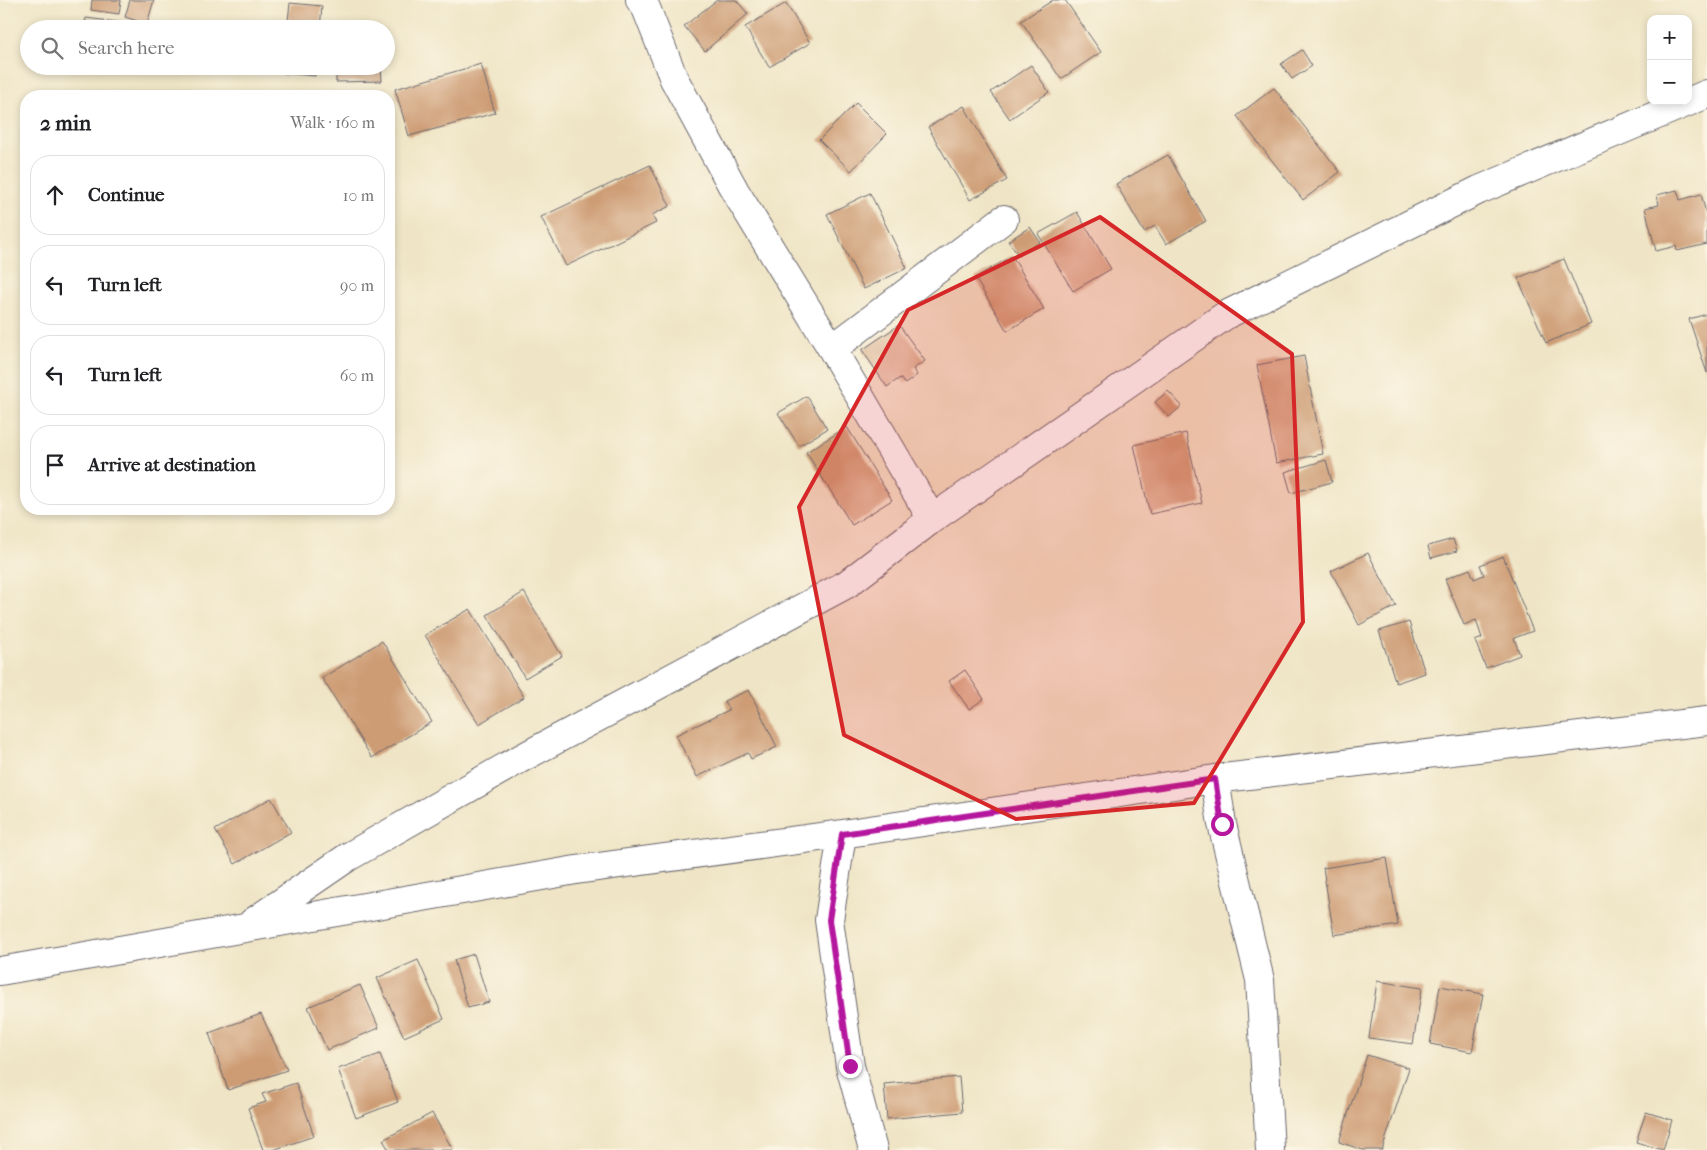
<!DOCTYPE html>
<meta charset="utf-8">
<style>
body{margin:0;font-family:"IM FELL French Canon",serif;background:#f6f6f6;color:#202124}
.controls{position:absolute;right:15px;top:15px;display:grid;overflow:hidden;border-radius:10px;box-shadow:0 2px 8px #0003}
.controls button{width:45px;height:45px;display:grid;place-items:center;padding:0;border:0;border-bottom:1px solid #e0e0e0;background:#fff;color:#202124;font:25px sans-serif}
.stop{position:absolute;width:15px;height:15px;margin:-11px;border:4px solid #b5179e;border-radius:50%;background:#fff}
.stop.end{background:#b5179e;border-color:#fff;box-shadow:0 1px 5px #0008}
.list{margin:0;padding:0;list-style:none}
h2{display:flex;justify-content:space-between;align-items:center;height:65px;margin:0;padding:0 20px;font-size:21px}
h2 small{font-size:16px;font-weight:400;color:#757577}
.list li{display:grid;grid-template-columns:32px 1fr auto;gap:15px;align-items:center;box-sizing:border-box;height:80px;margin:0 10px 10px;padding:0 10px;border:1px solid #e0e0e0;border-radius:20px}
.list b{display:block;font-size:19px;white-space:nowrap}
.list em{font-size:16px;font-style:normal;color:#757577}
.icon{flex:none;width:28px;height:28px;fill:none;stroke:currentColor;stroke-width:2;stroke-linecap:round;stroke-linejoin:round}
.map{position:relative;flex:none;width:1707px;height:1150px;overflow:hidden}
.search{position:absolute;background:#fff;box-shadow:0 2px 8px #0003;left:20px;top:20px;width:375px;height:55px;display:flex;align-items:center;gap:12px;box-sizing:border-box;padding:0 18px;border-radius:28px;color:#757577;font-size:19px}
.panel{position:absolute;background:#fff;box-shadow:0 2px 8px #0003;left:20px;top:90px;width:375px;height:425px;border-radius:20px}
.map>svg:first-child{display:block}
.building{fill:#cd9c74}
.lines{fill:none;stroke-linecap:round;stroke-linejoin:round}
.minor-casing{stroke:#6a666c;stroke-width:30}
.minor{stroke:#fff;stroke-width:28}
.route{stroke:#b5179e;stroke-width:6}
.marked{fill:#d62828;fill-opacity:0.2;stroke:#d62828;stroke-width:4;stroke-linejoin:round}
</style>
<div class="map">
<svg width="1707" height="1150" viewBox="0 0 1707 1150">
<rect width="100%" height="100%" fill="#fcf5e5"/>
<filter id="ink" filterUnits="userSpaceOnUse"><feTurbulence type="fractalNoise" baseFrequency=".02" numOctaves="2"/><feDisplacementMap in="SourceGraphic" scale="10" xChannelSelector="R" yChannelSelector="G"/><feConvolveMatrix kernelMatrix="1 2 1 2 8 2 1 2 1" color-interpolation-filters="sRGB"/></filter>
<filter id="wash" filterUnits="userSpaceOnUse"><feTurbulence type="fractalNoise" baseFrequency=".0096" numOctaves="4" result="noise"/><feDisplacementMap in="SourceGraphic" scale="20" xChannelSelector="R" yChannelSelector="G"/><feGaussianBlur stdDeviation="1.12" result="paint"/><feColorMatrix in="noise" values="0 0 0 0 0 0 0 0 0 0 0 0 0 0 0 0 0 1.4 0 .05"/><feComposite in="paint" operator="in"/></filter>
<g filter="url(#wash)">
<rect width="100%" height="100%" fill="#efe5c6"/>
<g id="blocks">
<path class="building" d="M92 0H121L119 14 91 10Z
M130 0H154L147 24 125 17Z
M717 0H736L748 14 705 51 684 26Z
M1053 0H1065L1101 52 1061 79 1021 21Z
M290 3 322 6 320 29H287Z
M786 3 810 43 769 67 745 27Z
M86 18 125 23V29H84Z
M1302 50 1312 66 1292 79 1281 64Z
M481 64 495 113 409 136 395 89Z
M1031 65 1049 92 1010 119 991 92Z
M284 66H316L315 76 283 73Z
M336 66H381L382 81 336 82Z
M1274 88 1340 172 1303 200 1237 116Z
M856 103 887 134 851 171 819 140Z
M964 106 1007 180 970 200 928 127Z
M1168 155 1206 221 1166 244 1155 226 1144 232 1116 184Z
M650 165 670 206 652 215 656 223 566 266 541 217Z
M1677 190 1680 200 1701 194 1707 217V244L1677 251 1676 246 1656 251 1645 208 1659 205 1657 195Z
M870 193 907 268 864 289 827 214Z
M1077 212 1111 269 1073 291 1038 234Z
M1030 227 1040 242 1019 256 1008 241Z
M1012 256 1044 309 1007 331 975 278Z
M1564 259 1591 324 1546 343 1518 278Z
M1707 314V373L1689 319Z
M899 325 925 361 913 369 917 375 905 384 900 378 887 387 862 350Z
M1304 356 1323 454 1276 463 1257 365Z
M1168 391 1182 406 1169 417 1155 402Z
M807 396 827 429 799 446 778 413Z
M847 427 892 500 852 525 806 452Z
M1186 433 1202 503 1150 514 1134 445Z
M1326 460 1332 482 1291 493 1285 472Z
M1453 539 1457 551 1431 558 1428 546Z
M1368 553 1396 606 1359 625 1331 571Z
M1503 556 1533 631 1514 638 1520 655 1486 668 1475 641 1482 638 1476 620 1464 625 1445 579 1470 569 1474 579 1484 575 1480 565Z
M524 592 562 656 525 678 487 615Z
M470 609 524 697 479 724 425 635Z
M1409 622 1425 673 1396 683 1379 631Z
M382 641 432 722 372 758 322 678Z
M965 670 984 699 969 709 949 681Z
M749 690 777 747 751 759 748 753 697 777 676 735 729 710 724 701Z
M271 798 291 832 235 864 215 830Z
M1387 858 1398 925 1334 935 1323 868Z
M474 954 489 1002 468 1008 454 960Z
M418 960 444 1019 404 1037 377 978Z
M1377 981 1422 988 1413 1044 1369 1038Z
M360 985 379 1028 327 1050 308 1007Z
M1440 986 1483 994 1472 1052 1430 1044Z
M261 1014 287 1070 228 1090 209 1033Z
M380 1054 398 1102 356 1118 338 1069Z
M1367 1055 1409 1068 1382 1150H1363L1339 1142Z
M959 1077 962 1112 887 1119 884 1084Z
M296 1083 314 1136 273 1150H263L248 1108 266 1102 262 1094Z
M1646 1112 1672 1120 1663 1150 1636 1142Z
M432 1113 453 1150H389L383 1140Z"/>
</g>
</g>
<g filter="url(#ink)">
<use href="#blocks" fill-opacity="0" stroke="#6a666c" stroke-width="1"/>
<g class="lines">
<g class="minor-casing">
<path id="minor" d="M640 0 646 8 674 79 735 191 832 349 932 519
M832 349 1004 219
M1215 779 1222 824 1260 980 1270 1150
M842 834 829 920 850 1066 873 1150
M253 922 348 857 518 760 847 584 932 519 1226 315 1479 190 1707 94
M0 971 576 870 842 834 1215 779 1707 721"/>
</g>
<use href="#minor" class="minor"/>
</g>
</g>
<g class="lines" filter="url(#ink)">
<path class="route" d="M850 1066 829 920 842 834 1215 779 1222 824"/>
</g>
<path class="marked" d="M1100 217 1292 354 1303 622 1194 803 1016 819 844 735 799 507 908 310Z"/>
</svg>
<div class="controls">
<button>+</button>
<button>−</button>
</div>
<div class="stop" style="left:1222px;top:824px"></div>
<div class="stop end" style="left:850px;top:1066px"></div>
<div class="search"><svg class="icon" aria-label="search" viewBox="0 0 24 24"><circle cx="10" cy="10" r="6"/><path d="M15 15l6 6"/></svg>Search here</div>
<section class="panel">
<h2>2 min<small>Walk · 160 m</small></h2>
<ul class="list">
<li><svg class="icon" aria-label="ahead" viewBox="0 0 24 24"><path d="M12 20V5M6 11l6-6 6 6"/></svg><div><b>Continue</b></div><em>10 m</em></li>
<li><svg class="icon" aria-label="left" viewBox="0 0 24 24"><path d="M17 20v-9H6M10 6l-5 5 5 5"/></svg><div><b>Turn left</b></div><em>90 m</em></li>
<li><svg class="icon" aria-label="left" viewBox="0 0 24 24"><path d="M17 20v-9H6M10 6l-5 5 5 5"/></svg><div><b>Turn left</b></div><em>60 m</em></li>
<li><svg class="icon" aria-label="arrive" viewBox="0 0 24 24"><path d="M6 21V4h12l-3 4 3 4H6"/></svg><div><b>Arrive at destination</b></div></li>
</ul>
</section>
</div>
